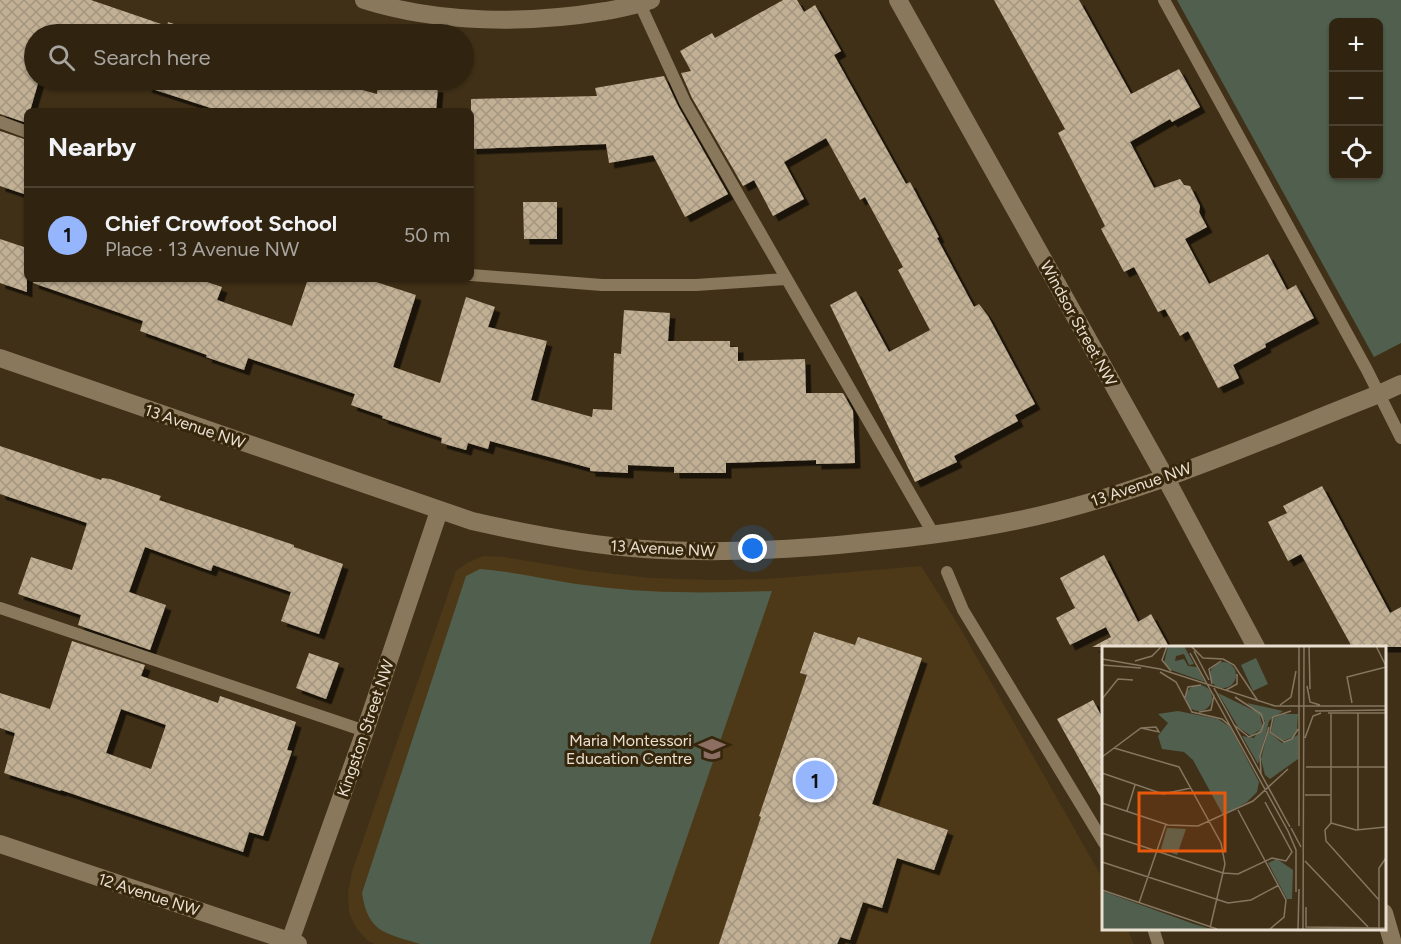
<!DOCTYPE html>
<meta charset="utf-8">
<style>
body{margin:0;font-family:Figtree,sans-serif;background:#3c301f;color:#f1f3f6}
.controls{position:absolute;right:18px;top:18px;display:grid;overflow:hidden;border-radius:9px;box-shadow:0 2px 4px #0004}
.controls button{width:54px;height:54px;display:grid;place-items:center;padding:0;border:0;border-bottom:2px solid #4b4131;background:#302411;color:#f1f3f6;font:30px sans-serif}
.you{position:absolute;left:753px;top:549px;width:21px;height:21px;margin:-15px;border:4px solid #fff;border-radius:50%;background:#1a73e8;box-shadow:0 0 0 9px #1a73e833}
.badge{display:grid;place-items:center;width:39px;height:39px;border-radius:50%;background:#95b6fd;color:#111;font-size:20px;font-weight:700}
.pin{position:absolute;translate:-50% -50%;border:3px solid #fff;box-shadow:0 2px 6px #0006}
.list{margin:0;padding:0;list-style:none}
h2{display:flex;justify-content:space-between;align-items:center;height:78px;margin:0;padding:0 24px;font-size:26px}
h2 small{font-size:20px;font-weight:400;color:#a8a49f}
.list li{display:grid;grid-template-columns:39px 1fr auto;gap:18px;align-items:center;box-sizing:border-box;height:96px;padding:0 24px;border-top:2px solid #4b4131}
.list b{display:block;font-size:22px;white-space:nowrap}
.list p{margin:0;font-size:20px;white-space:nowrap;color:#a8a49f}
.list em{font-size:20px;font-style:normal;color:#a8a49f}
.icon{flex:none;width:33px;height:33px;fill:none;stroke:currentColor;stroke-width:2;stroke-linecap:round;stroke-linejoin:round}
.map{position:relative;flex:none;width:1401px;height:944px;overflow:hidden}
.search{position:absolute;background:#302411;box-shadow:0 2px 4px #0004;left:24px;top:24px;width:450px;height:66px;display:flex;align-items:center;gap:15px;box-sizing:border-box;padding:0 21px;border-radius:33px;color:#a8a49f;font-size:22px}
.panel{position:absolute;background:#302411;box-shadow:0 2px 4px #0004;left:24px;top:108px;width:450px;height:174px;border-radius:9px}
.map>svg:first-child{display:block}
.built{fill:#4d3918}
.park{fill:#51604e;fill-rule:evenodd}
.building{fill:url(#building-cross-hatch);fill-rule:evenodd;filter:url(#shadow)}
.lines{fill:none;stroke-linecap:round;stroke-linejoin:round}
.lane{stroke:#8a785c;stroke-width:12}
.street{stroke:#8a785c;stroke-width:18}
.labels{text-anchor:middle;stroke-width:6;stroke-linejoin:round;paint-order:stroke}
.street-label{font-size:16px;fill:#eae0d1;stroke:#36260c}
.poi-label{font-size:16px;fill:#eae0d1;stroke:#36260c;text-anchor:end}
.inset-road{fill:none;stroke:#847661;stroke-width:1.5}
.view{fill:#e8590c;fill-opacity:0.15;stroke:#e8590c;stroke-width:3}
.inset-edge{fill:none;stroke:#eae0d1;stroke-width:3}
</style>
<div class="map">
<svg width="1401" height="944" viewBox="0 0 1401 944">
<defs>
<pattern id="building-cross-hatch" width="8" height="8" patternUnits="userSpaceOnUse" patternTransform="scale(1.5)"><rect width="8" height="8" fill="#c2b095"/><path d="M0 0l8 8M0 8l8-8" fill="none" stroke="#a39580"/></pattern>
<filter id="shadow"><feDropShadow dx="5.5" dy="5.5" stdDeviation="0" flood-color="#0009"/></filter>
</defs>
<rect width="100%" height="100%" fill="#403017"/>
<path class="built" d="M483 556 504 557 588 571 652 578 713 580 769 579 921 566 959 626 1104 881V928H1127L1134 944H375L367 940 357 929 349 913 348 892 352 872 456 571 467 563Z"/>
<path class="park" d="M1177 0H1401V343L1374 357ZM1334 22H1378V176H1334Z
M480 569C519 572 555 582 593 586 653 594 712 593 772 591L650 944H420C385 933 368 933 362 893L466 576Z"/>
<path class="building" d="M0 0H91L167 26 168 22 204 34H34V80H39L30 111H27V123L0 114Z
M783 0H797L804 12 815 5 841 51 834 55 906 184 910 182 939 237 937 238 974 307 979 304 988 316 1035 404 1015 415 1018 421 954 456 957 462 915 482 830 305 856 291 889 352 930 330 898 270 903 267 865 197 860 200 826 138 784 162 804 199 773 216 754 180 743 186 692 98 681 73 691 71 680 51 712 33 715 38Z
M994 0H1079L1131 94 1179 69 1200 107 1172 122 1170 119 1130 142 1154 188 1180 179 1184 185 1190 186 1200 206 1199 212 1207 227 1185 239 1209 284 1268 254 1287 290 1296 285 1314 318 1265 344 1266 347 1233 365 1239 378 1218 388 1188 331 1180 336 1165 309 1158 312 1134 267 1124 272 1101 229 1105 226 1058 133 1065 129Z
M664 76 678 106 728 194 685 217 653 155 609 163 606 144 471 149V99L597 96 595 88Z
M149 80H326L377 94 378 84 438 87 436 111H220L146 87Z
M0 131 27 140V195L0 186Z
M523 202H557V239H524Z
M0 239 27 248V292L0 283Z
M34 279H198L222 287 217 300 292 326 308 279H367L416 295 393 367 440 383 466 297 495 307 488 327 547 341 531 400 592 417 593 409 612 410 614 353 621 354 624 310 670 313 668 341H730V347H738V361L805 359 806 393H843L853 411 855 463 816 464V460L726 463V473H674V467L628 465V473L590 471V468L490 441 488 449 468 443 466 450 441 443 442 438 382 418 383 416 351 405 355 394 248 358 244 370 206 357 207 355 140 331 143 321 33 283Z
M0 446 101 480 102 478 110 479 161 496 159 500 294 545V547L343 564 319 634 281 621 291 592 213 565 211 571 145 547 129 592 166 605 150 650 78 625 81 615 18 594 31 557 72 570 87 523 0 494Z
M1322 486 1390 613 1401 607V647H1352L1301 554 1288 561 1268 522 1287 513 1283 506Z
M1104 555 1138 622 1151 614 1169 647H1092L1111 637 1106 627 1070 645 1056 618 1075 608 1060 578Z
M814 632 855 645 858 637 922 658 872 804 948 830 934 870 897 858 882 908 863 902 850 940 840 937 837 944H719L761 817 759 816 807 675 800 673Z
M72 641 145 665 141 676 218 703 220 696 296 722 287 750 292 751 263 836 249 832 243 852 61 790 60 791 4 773 15 733 0 728V693L50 709ZM121 709 166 725 151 769 106 753Z
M309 653 339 663 326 699 296 688Z
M1093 700 1104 721V803L1057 719Z"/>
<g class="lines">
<path class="lane" d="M1164 0 1367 370 1401 438
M640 4 685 102 934 535
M0 122 27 132
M471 275 602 285H696L786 279
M947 572 963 610 1104 843
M0 608 365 731
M1153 928 1158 944"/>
<path class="street" d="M364 0C440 24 528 24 606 11 621 8 636 6 651 0
M898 0 1165 477 1256 647
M0 358 472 521C529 534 586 545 644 549 719 554 794 550 868 542 932 536 996 527 1058 511 1168 483 1274 435 1379 394L1401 384
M0 844 298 944
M1384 913 1393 944
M289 944 365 731 439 511"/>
</g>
<defs>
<g id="school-bare" transform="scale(2.07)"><path d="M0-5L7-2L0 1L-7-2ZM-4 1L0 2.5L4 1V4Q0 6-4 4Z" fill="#8d6e63" stroke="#36260c" stroke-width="2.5" paint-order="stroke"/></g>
</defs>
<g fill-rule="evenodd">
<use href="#school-bare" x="712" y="749"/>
</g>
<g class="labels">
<g class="street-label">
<text transform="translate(1079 323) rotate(61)" y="6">Windsor Street NW</text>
<text transform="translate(195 426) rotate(19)" y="6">13 Avenue NW</text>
<text transform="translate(1141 484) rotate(-19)" y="6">13 Avenue NW</text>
<text transform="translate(663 548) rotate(3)" y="6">13 Avenue NW</text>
<text transform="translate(365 728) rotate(-71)" y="6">Kingston Street NW</text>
<text transform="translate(149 894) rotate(18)" y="6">12 Avenue NW</text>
</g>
<g class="poi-label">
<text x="692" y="746">Maria Montessori<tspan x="692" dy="18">Education Centre</tspan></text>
</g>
</g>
<g transform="translate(1102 646)">
<rect width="284" height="284" fill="#403017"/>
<path d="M66 0H82L92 18 87 19 82 8 74 10 73 15 82 13 86 20 95 21 103 36 69 24 62 17ZM108 29a13 13 0 1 1 26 0a13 13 0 1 1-26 0ZM84 52a13 13 0 1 1 26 0a13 13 0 1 1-26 0ZM116 47 157 67 161 81 149 90 136 81ZM145 57 181 65 167 75 156 118 140 90 152 92 163 75ZM182 68H196L195 83 191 91 181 95 169 86 172 72ZM166 85 180 97 196 89V113L168 133 163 129 159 113Z" fill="#51604e"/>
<path d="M154 12 166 38 151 45 139 19ZM76 65 116 73 128 81 157 136 155 146 145 156 121 169 91 114 82 106 60 103 56 90 66 77 56 68ZM65 182 84 183 75 209 59 203ZM175 213 191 224 190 253H185L166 217ZM0 245 92 278 109 283H0Z" fill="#51604e"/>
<path class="inset-road" d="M65 0 60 14 69 25M89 0 101 12 121 13 132 19 156 55M207 0 208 43M274 0 284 20M92 5 107 34M88 7 186 185M0 13 58 23 173 60H284M33 15 50 10 60 0M0 19 39 22M58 26 74 36 90 66 120 73 129 81M110 38 107 23 119 15M205 40 208 56 218 59M112 42 188 181M124 44 135 38V28M83 52 86 41 99 39M0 53 16 33 31 34M250 57 245 31 284 21M178 59 189 51 194 25M189 65 171 71 168 86 182 96 190 93 196 83M213 65 284 64M97 66 109 64 112 49M226 67H284M256 67V184M229 68V177M131 78 147 91 159 86 162 77 159 68 133 51M203 92 211 70 219 67M12 102 77 121 119 197 123 218 108 282M0 111 39 82 54 81 57 86 39 82M204 121H284M0 127 61 148 89 142M159 128 158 110 167 81M203 149H228M0 157 66 179 96 180 151 155 186 123M136 164 184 254 182 271 168 283M25 165 33 139M229 177 223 184 224 195 277 254M229 177 254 184 284 181M197 180V0M189 182 199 201M186 185 194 204V246M0 187 121 227 136 228 170 212 184 215 190 206 163 156M203 215 266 281M0 216 126 257 149 254 177 239M0 244 115 283M37 257 64 178M204 261V281L284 282M196 283 197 243M201 283 202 0M277 283V222L284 212"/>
<path class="view" d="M37 147H123V205H37Z"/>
<rect width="284" height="284" class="inset-edge"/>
</g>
</svg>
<div class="controls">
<button>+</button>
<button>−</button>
<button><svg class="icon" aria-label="locate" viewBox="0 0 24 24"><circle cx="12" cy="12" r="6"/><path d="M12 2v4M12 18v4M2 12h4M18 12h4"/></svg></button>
</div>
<div class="you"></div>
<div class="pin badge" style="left:815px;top:780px">1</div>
<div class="search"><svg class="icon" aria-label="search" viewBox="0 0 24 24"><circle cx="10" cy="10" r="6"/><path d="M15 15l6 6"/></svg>Search here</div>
<section class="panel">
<h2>Nearby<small></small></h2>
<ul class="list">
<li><span class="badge">1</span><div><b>Chief Crowfoot School</b><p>Place · 13 Avenue NW</p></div><em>50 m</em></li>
</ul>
</section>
</div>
